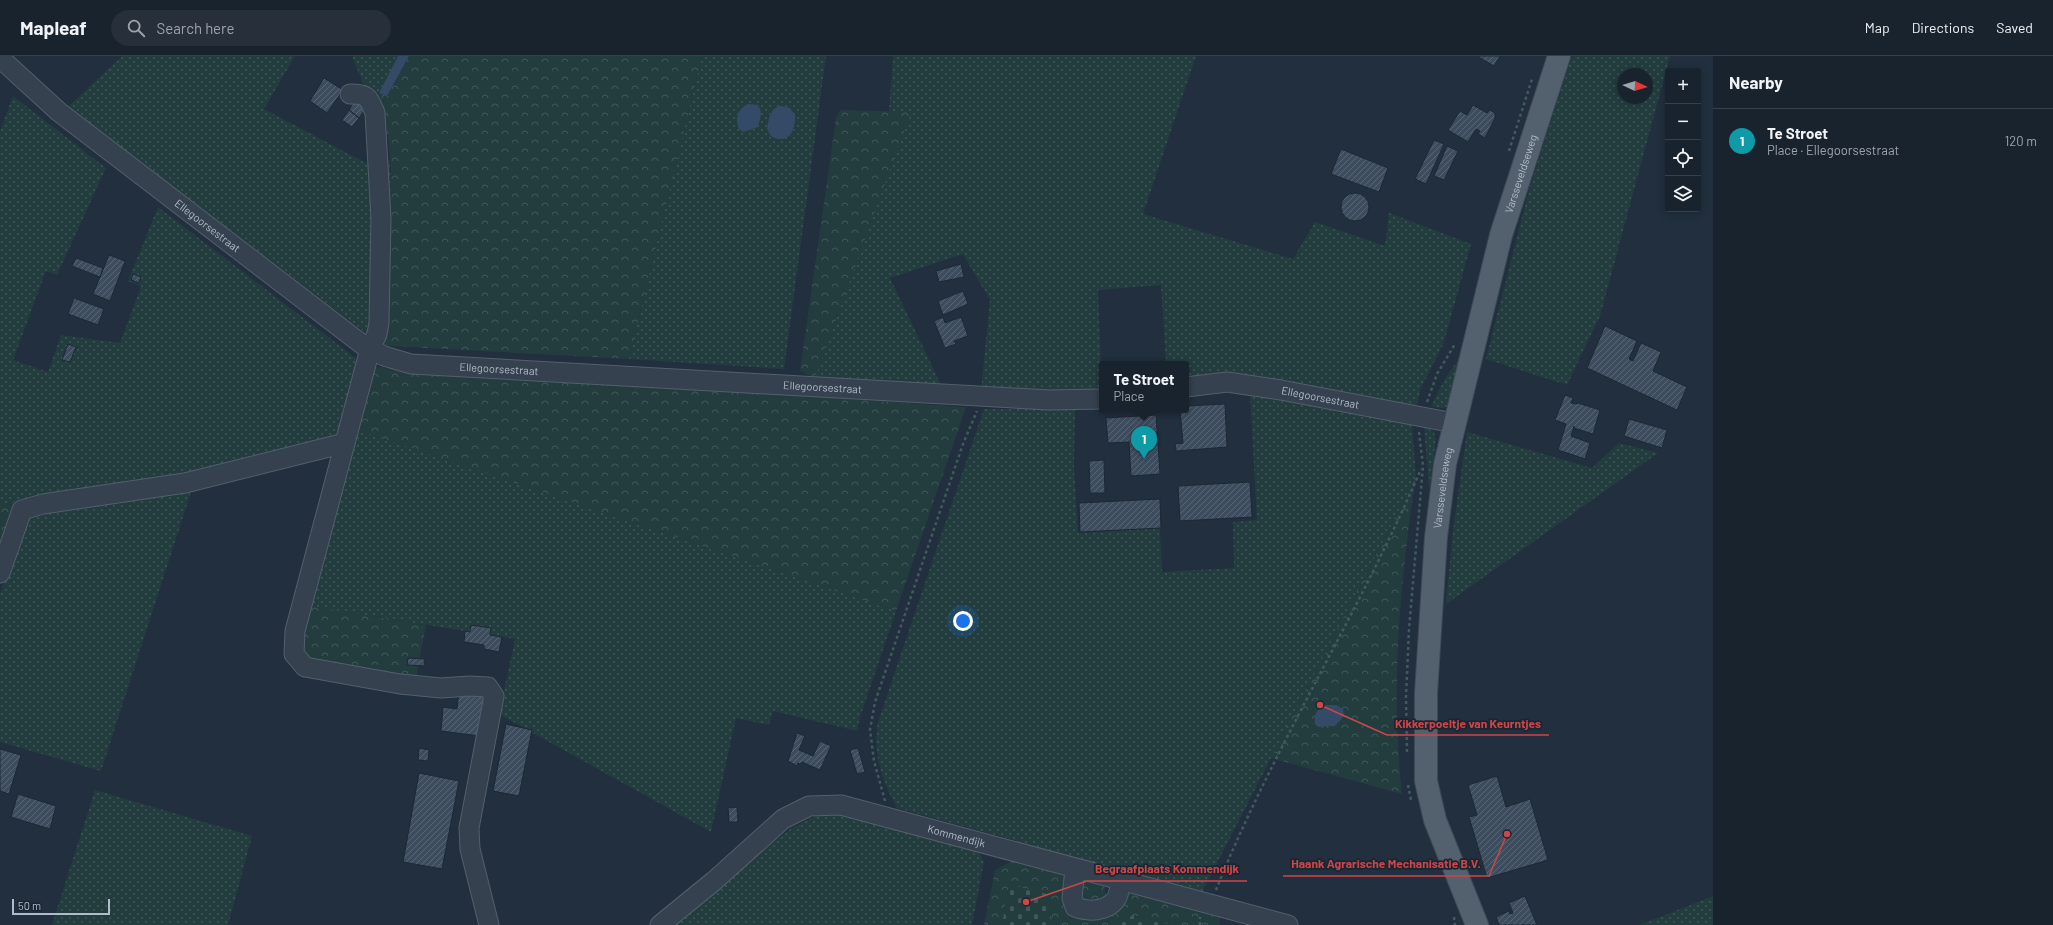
<!DOCTYPE html>
<meta charset="utf-8">
<style>
body{margin:0;font-family:Barlow,sans-serif;background:#262f3a;color:#f1f3f6}
.controls{position:absolute;right:12px;top:12px;display:grid;overflow:hidden;border-radius:4px;box-shadow:0 2px 10px #0003}
.controls button{width:36px;height:36px;display:grid;place-items:center;padding:0;border:0;border-bottom:1px solid #37404a;background:#19232e;color:#f1f3f6;font:20px sans-serif}
.compass{position:absolute;left:1617px;top:12px;width:36px;height:36px;border-radius:50%;background:#19232e;box-shadow:0 2px 10px #0003;rotate:94deg}
.scale{position:absolute;left:12px;bottom:10px;width:98px;box-sizing:border-box;padding-left:4px;border:2px solid #b1bcca;border-top:0;font-size:11px;line-height:14px;white-space:nowrap;color:#b1bcca;-webkit-text-stroke:3px #1a2633;paint-order:stroke}
.you{position:absolute;left:963px;top:565px;width:14px;height:14px;margin:-10px;border:3px solid #fff;border-radius:50%;background:#1a73e8;box-shadow:0 0 0 6px #1a73e833}
.badge{display:grid;place-items:center;width:26px;height:26px;border-radius:50%;background:#80b7ff;color:#fff;font-size:13px;font-weight:700}
.pin{position:absolute;translate:-50% -33px;filter:drop-shadow(0 1px 2px #0008)}
.pin::after{content:'';position:absolute;top:21px;width:14px;height:12px;background:inherit;clip-path:polygon(0 0,100% 0,50% 100%)}
.popup{position:absolute;left:1099px;top:305px;width:90px;height:52px;box-sizing:border-box;display:grid;place-content:center;border-radius:4px;background:#19232e;filter:drop-shadow(0 1px 3px #0005);font-size:13px;white-space:nowrap;color:#9fa4aa}
.popup b{font-size:15px;color:#f1f3f6}
.popup::after{content:'';position:absolute;left:50%;top:100%;margin-left:-8px;border:8px solid transparent;border-top-color:#19232e}
.list{margin:0;padding:0;list-style:none}
h2{display:flex;justify-content:space-between;align-items:center;height:52px;margin:0;padding:0 16px;font-size:17px}
h2 small{font-size:13px;font-weight:400;color:#9fa4aa}
.list li{display:grid;grid-template-columns:26px 1fr auto;gap:12px;align-items:center;box-sizing:border-box;height:64px;padding:0 16px;border-top:1px solid #37404a}
.list b{display:block;font-size:15px;white-space:nowrap}
.list p{margin:0;font-size:13px;white-space:nowrap;color:#9fa4aa}
.list em{font-size:13px;font-style:normal;color:#9fa4aa}
.icon{flex:none;width:22px;height:22px;fill:none;stroke:currentColor;stroke-width:2;stroke-linecap:round;stroke-linejoin:round}
.map{position:relative;flex:none;width:1713px;height:869px;overflow:hidden}
header{display:flex;align-items:center;gap:24px;box-sizing:border-box;height:56px;padding:0 20px;background:#19232e;border-bottom:1px solid #37404a}
header strong{font-size:19px}
nav{display:flex;gap:22px;margin-inline-start:auto;font-size:14px}
.search{width:280px;height:36px;background:#262f3a;display:flex;align-items:center;gap:10px;box-sizing:border-box;padding:0 14px;border-radius:22px;color:#9fa4aa;font-size:15px}
main{display:flex}
aside{flex:1;background:#19232e}
.map>svg:first-child{display:block}
.grass{fill:url(#grass-dots);fill-rule:evenodd}
.forest{fill:url(#forest-crowns)}
.cemetery{fill:url(#cemetery-stones)}
.water{fill:#334b67}
.building{fill:url(#building-hatch);stroke:#1c2835}
.lines{fill:none;stroke-linecap:round;stroke-linejoin:round}
.minor-casing{stroke:#535f6c;stroke-width:21}
.major-casing{stroke:#3e4a57;stroke-width:24}
.path{stroke:#415b5c;stroke-width:2.5;stroke-dasharray:3 3;stroke-linecap:butt}
.minor{stroke:#35414e;stroke-width:19}
.major{stroke:#53606e;stroke-width:22}
.labels{text-anchor:middle;stroke-width:3.5;stroke-linejoin:round;paint-order:stroke}
.street-label{font-size:11px;fill:#b1bcca;stroke:#1a2633}
.leader{fill:none;stroke:#cf4648;stroke-width:1.5}
.callout-dot{fill:#cf4648;stroke:#1a2633;stroke-width:1.5}
.callout-label{font-size:12px;text-anchor:middle;font-weight:bold;fill:#cf4648;stroke:#1a2633;stroke-width:3.5;stroke-linejoin:round;paint-order:stroke}
</style>
<header>
<strong>Mapleaf</strong>
<div class="search"><svg class="icon" aria-label="search" viewBox="0 0 24 24"><circle cx="10" cy="10" r="6"/><path d="M15 15l6 6"/></svg>Search here</div>
<nav><a>Map</a><a>Directions</a><a>Saved</a></nav>
</header>
<main>
<div class="map">
<svg width="1713" height="869" viewBox="0 0 1713 869">
<defs>
<pattern id="grass-dots" width="8" height="8" patternUnits="userSpaceOnUse"><rect width="8" height="8" fill="#233d3f"/><path d="M2 2h.1M6 6h.1" fill="none" stroke="#415759" stroke-width="1.8" stroke-linecap="round"/></pattern>
<pattern id="forest-crowns" width="20" height="18" patternUnits="userSpaceOnUse"><rect width="20" height="18" fill="#233d3f"/><path d="M2 6a3 3 0 1 1 6 0M12 15a3 3 0 1 1 6 0" fill="none" stroke="#415759"/></pattern>
<pattern id="cemetery-stones" width="16" height="16" patternUnits="userSpaceOnUse"><rect width="16" height="16" fill="#233d3f"/><path d="M2 7V4a2 2 0 0 1 4 0v3zM10 15v-3a2 2 0 0 1 4 0v3z" fill="#415759"/></pattern>
<pattern id="building-hatch" width="6" height="6" patternUnits="userSpaceOnUse"><rect width="6" height="6" fill="#3d4d5e"/><path d="M-1 1l2-2M0 6l6-6M5 7l2-2" fill="none" stroke="#576574"/></pattern>
</defs>
<rect width="100%" height="100%" fill="#212f3e"/>
<path class="grass" d="M122 0H295L264 53 366 107 390 104 391 145 388 290 370 280 68 51Z
M352 0H398L379 37 382 38 380 41 369 42Z
M702 0H826L784 313 629 303ZM771 56 795 66 793 75 768 68Z
M893 0H1196L1143 158 1293 203 1315 166 1385 190 1389 157 1471 188 1444 286 1421 332 1416 352 1186 324V308H1166L1161 229 1098 234 1102 337 981 335 990 244 963 198 890 222 943 333 815 322 910 56H889Z
M1572 0H1670L1600 260 1567 329 1486 303 1529 134ZM1623 18H1647V42H1623Z
M13 40 106 112 57 219 46 215 13 304 48 316 61 279 120 287 141 230 128 225 158 151 357 303 337 380 189 419 0 448V75Z
M1464 299 1449 350 1442 352 1431 351C1440 331 1448 314 1464 299Z
M1250 337 1412 367 1416 421 1202 836 897 752C882 724 872 698 878 666L984 353H1075L1074 412 1078 477 1160 472 1162 516 1234 512 1233 466 1257 464Z
M1424 370 1434 376 1436 384 1429 433Z
M358 374 896 555 860 661 857 675 773 655 769 669 736 662 711 776 499 658 515 583 310 550Z
M1467 376 1592 412 1619 387 1658 397 1446 548 1453 474Z
M191 436 101 715 0 686V538L26 460Z
M95 734 252 780 228 869H52Z
M829 758C879 762 930 782 979 796L984 806 972 869H672L754 800 792 772 815 760Z
M1713 840V869H1640Z"/>
<path class="forest" d="M409 0H702L629 303 388 290 391 112 388 81 380 41 382 38 387 40Z
M840 54 911 56 815 322 800 315 836 62Z
M375 311 966 351 896 555 358 374Z
M1416 421C1400 525 1390 634 1402 738L1271 702Z
M17 446 0 495V448Z
M310 550 426 569 416 623 312 609 300 594Z
M1012 805 1067 818 1077 858 1128 835 1220 860V869H1171L1133 859 1119 869H1057L1053 866 1048 854 1009 828 1002 869H984L995 814Z
M1087 824 1104 829 1106 839 1102 845H1084L1081 841V829Z"/>
<path class="cemetery" d="M1009 828 1047 838C1047 849 1048 862 1057 869H1002Z
M1133 859 1171 869H1119Z"/>
<path class="water" d="M398 0H409L387 40 379 37Z
M748 48 758 49C763 56 761 65 756 72L743 76 739 73C735 63 737 53 748 48Z
M781 50 790 52 795 59C796 75 788 90 771 80L767 73C769 62 770 52 781 50Z
M1326 649H1336L1343 653 1344 660 1335 670 1318 671 1315 668C1313 659 1317 652 1326 649Z"/>
<path class="building" d="M1477 0H1500L1494 10Z
M324 22 343 34 327 57 310 45Z
M357 41 368 49 359 62 349 54Z
M1473 49 1487 57 1490 54 1495 57V62L1485 82 1478 78 1480 75 1476 73 1468 86 1448 74 1460 55 1467 59Z
M349 54 359 62 352 71 342 64Z
M1434 84 1444 88 1426 128 1415 123Z
M1447 90 1458 95 1444 124 1434 120Z
M1341 93 1388 112 1379 136 1331 118Z
M1341 151a14 14 0 1 1 28 0a14 14 0 1 1-28 0Z
M109 199 125 205 110 245 93 238Z
M76 202 103 212 100 221 72 210Z
M961 208 964 221 939 226 936 215Z
M133 218 141 221 139 227 131 224Z
M963 235 968 248 943 259 938 245Z
M74 242 104 253 98 269 68 258Z
M943 261 945 267 961 261 968 280 954 285 956 288 945 292 934 265Z
M1605 270 1637 285 1629 303 1633 305 1641 287 1661 296 1653 315 1687 331 1677 354 1587 312Z
M68 288 76 291 70 306 62 304Z
M1565 339 1573 342 1571 347 1577 348 1578 347 1600 354 1593 378 1574 372V370L1571 380 1590 387 1585 403 1558 394 1566 368 1555 364Z
M1225 348 1227 391 1176 395 1175 388 1183 387 1180 354H1186V350Z
M1156 359 1160 418 1131 420 1129 386 1108 387 1106 362Z
M1629 363 1667 374 1662 392 1624 380Z
M1104 404 1105 437H1090L1089 405Z
M1250 426 1252 461 1180 465 1178 430Z
M1160 443 1161 472 1080 476 1079 447Z
M471 569 491 572 490 579 502 581 499 596 484 593V589L464 586 465 575 470 576Z
M408 602 425 603 424 610 407 609Z
M459 634 485 638 480 680 441 675 443 651 457 653Z
M506 668 532 674 519 740 493 735Z
M797 677 805 680 799 694 813 700 820 685 831 690 820 714 802 706 801 708 798 707 797 710 788 705Z
M419 692 429 694 428 705 418 704Z
M858 692 865 716 857 718 850 694Z
M0 693 21 699 9 738 0 735Z
M419 717 459 725 442 813 403 806Z
M1497 720 1506 751 1530 743 1548 804 1487 822 1469 761 1477 759 1468 729Z
M18 738 56 750 50 773 11 761Z
M737 751 738 766H729L728 752Z
M1525 840 1537 869H1499L1496 861 1509 855 1510 858 1513 857 1509 847Z"/>
<g class="lines">
<g class="minor-casing">
<g id="minor">
<path id="s1" d="M0 2 59 56 363 289 384 300 411 308 1049 344 1102 343"/>
<path d="M350 38C368 38 368 41 375 57L381 163 379 267 377 278 370 293 295 575 294 598 305 611 400 628 441 632 470 630 488 631 494 640 469 772 470 793 489 869"/>
<path id="s2" d="M1186 331 1227 326 1281 334 1454 367"/>
<path d="M0 517 22 454 43 448 185 427 345 387"/>
<path d="M1075 813 1072 842 1075 851C1088 856 1107 856 1116 843 1119 839 1120 830 1121 825"/>
<path id="s3" d="M660 869 714 825 783 763 809 750 841 749 1288 869"/>
</g>
</g>
<g class="major-casing">
<g id="major">
<path id="s4" d="M1477 869 1435 764 1426 725V637L1436 481 1445 408 1501 179 1559 0"/>
</g>
</g>
<path class="path" d="M1509 95 1532 23
M1427 346 1437 318 1455 288
M1407 696 1406 641 1409 573 1423 410 1419 376
M1408 729 1411 744
M885 745 874 705 870 674 875 646 963 388 977 355
M1216 834C1274 689 1360 556 1421 413
M1454 861 1455 869
M1200 869V861"/>
<use href="#minor" class="minor"/>
<use href="#major" class="major"/>
</g>
<g class="labels">
<g class="street-label">
<text dy="4" stroke="none"><textPath href="#s4" startOffset="771">Varsseveldseweg</textPath></text>
<text dy="4" stroke="none"><textPath href="#s1" startOffset="267">Ellegoorsestraat</textPath></text>
<text dy="4" stroke="none"><textPath href="#s1" startOffset="603">Ellegoorsestraat</textPath></text>
<text dy="4" stroke="none"><textPath href="#s1" startOffset="927">Ellegoorsestraat</textPath></text>
<text dy="4" stroke="none"><textPath href="#s2" startOffset="136">Ellegoorsestraat</textPath></text>
<text dy="4" stroke="none"><textPath href="#s4" startOffset="447">Varsseveldseweg</textPath></text>
<text dy="4" stroke="none"><textPath href="#s3" startOffset="343">Kommendijk</textPath></text>
</g>
</g>
<path class="leader" d="M1320 649L1387 679H1549M1507 778L1489 820H1283M1026 846L1087 825H1247"/>
<g class="callout-dot">
<circle cx="1320" cy="649" r="4"/>
<circle cx="1507" cy="778" r="4"/>
<circle cx="1026" cy="846" r="4"/>
</g>
<g class="callout-label">
<text x="1468" y="672">Kikkerpoeltje van Keurntjes</text>
<text x="1386" y="812">Haank Agrarische Mechanisatie B.V.</text>
<text x="1167" y="817">Begraafplaats Kommendijk</text>
</g>
</svg>
<div class="controls">
<button>+</button>
<button>−</button>
<button><svg class="icon" aria-label="locate" viewBox="0 0 24 24"><circle cx="12" cy="12" r="6"/><path d="M12 2v4M12 18v4M2 12h4M18 12h4"/></svg></button>
<button><svg class="icon" aria-label="layers" viewBox="0 0 24 24"><path d="M12 4l9 5-9 5-9-5zM3 14l9 5 9-5"/></svg></button>
</div>
<svg class="compass" viewBox="-18 -18 36 36"><path d="M0-13l5 13h-10z" fill="#e53935"/><path d="M0 13l5-13h-10z" fill="#9fa4aa"/></svg>
<div class="scale">50 m</div>
<div class="you"></div>
<div class="pin badge" style="left:1144px;top:403px;background:#0f9aa8">1</div>
<div class="popup"><b>Te Stroet</b>Place</div>
</div>
<aside>
<h2>Nearby<small></small></h2>
<ul class="list">
<li><span class="badge" style="background:#0f9aa8">1</span><div><b>Te Stroet</b><p>Place · Ellegoorsestraat</p></div><em>120 m</em></li>
</ul>
</aside>
</main>
